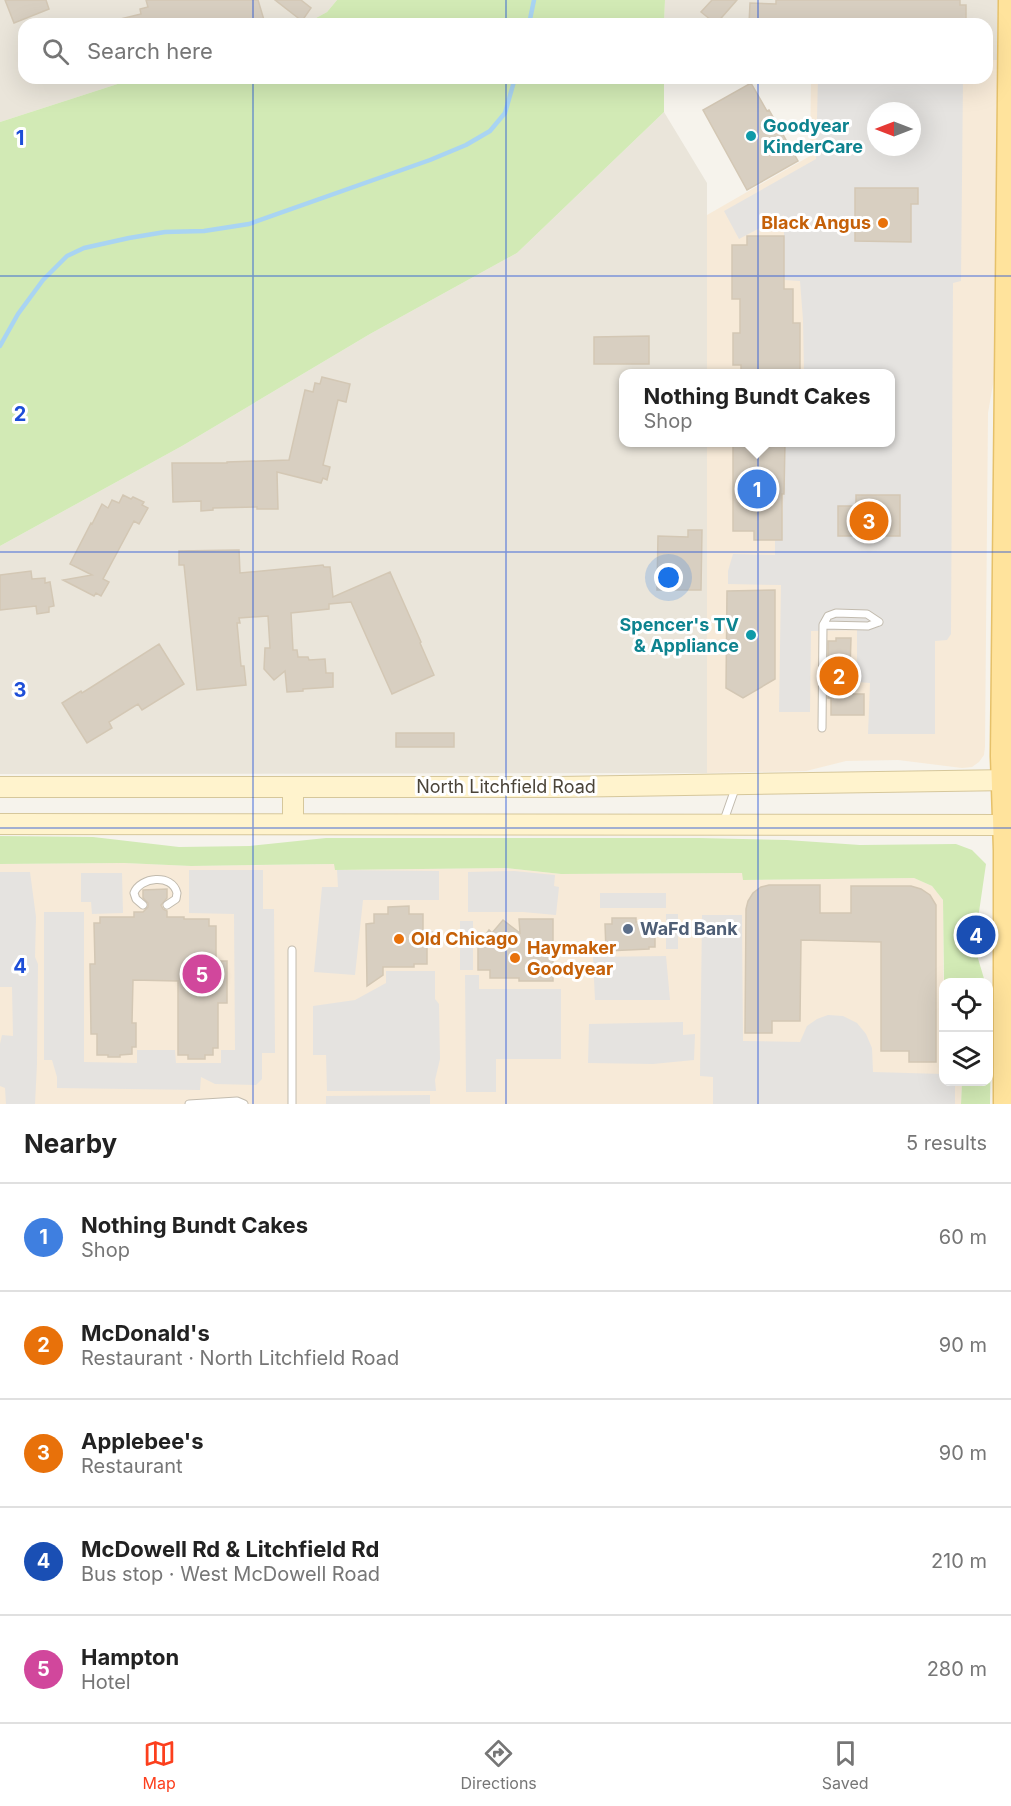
<!DOCTYPE html>
<meta charset="utf-8">
<style>
body{margin:0;font-family:Inter,sans-serif;background:#f2f2f2;color:#222}
.controls{position:absolute;right:18px;bottom:18px;display:grid;overflow:hidden;border-radius:12px;box-shadow:0 6px 24px #0002}
.controls button{width:54px;height:54px;display:grid;place-items:center;padding:0;border:0;border-bottom:2px solid #e0e0e0;background:#fff;color:#222;font:30px sans-serif}
.compass{position:absolute;left:867px;top:102px;width:54px;height:54px;border-radius:50%;background:#fff;box-shadow:0 6px 24px #0002;rotate:270deg}
.you{position:absolute;left:669px;top:578px;width:21px;height:21px;margin:-15px;border:4px solid #fff;border-radius:50%;background:#1a73e8;box-shadow:0 0 0 9px #1a73e833}
.badge{display:grid;place-items:center;width:39px;height:39px;border-radius:50%;background:#fc3f1d;color:#fff;font-size:20px;font-weight:700}
.pin{position:absolute;translate:-50% -50%;border:3px solid #fff;box-shadow:0 2px 6px #0006}
.popup{position:absolute;left:619px;top:369px;width:276px;height:78px;box-sizing:border-box;display:grid;place-content:center;border-radius:12px;background:#fff;filter:drop-shadow(0 2px 4px #0005);font-size:20px;white-space:nowrap;color:#767676}
.popup b{font-size:22px;color:#222}
.popup::after{content:'';position:absolute;left:50%;top:100%;margin-left:-12px;border:12px solid transparent;border-top-color:#fff}
.list{margin:0;padding:0;list-style:none}
h2{display:flex;justify-content:space-between;align-items:center;height:78px;margin:0;padding:0 24px;font-size:26px}
h2 small{font-size:20px;font-weight:400;color:#767676}
.list li{display:grid;grid-template-columns:39px 1fr auto;gap:18px;align-items:center;box-sizing:border-box;height:108px;padding:0 24px;border-top:2px solid #e0e0e0}
.list b{display:block;font-size:22px;white-space:nowrap}
.list p{margin:0;font-size:20px;white-space:nowrap;color:#767676}
.list em{font-size:20px;font-style:normal;color:#767676}
.icon{flex:none;width:33px;height:33px;fill:none;stroke:currentColor;stroke-width:2;stroke-linecap:round;stroke-linejoin:round}
.map{position:relative;flex:none;width:1011px;height:1104px;overflow:hidden}
.search{position:absolute;background:#fff;box-shadow:0 6px 24px #0002;left:18px;right:18px;top:18px;height:66px;display:flex;align-items:center;gap:15px;box-sizing:border-box;padding:0 21px;border-radius:18px;color:#767676;font-size:22px}
.sheet{height:618px;background:#fff}
nav{display:flex;justify-content:space-around;align-items:center;box-sizing:border-box;height:84px;border-top:2px solid #e0e0e0;background:#fff;font-size:16px;color:#767676}
nav a{display:grid;justify-items:center;gap:3px}
nav .on{color:#fc3f1d}
.map>svg:first-child{display:block}
.residential{fill:#eae5da}
.commercial{fill:#f7ead8;fill-rule:evenodd}
.green{fill:#d2eab5}
.parking{fill:#e5e3e0;fill-rule:evenodd}
.lines{fill:none;stroke-linecap:round;stroke-linejoin:round}
.stream{stroke:#a9d4f2;stroke-width:4.5}
.building{fill:#d8cfc1;stroke:#d3c7b4;stroke-width:1.5}
.service-casing{stroke:#c2bbae;stroke-width:9}
.secondary-casing{stroke:#d6c79b;stroke-width:22}
.primary-casing{stroke:#e6c16a;stroke-width:25}
.service{stroke:#fff;stroke-width:7}
.secondary{stroke:#fff3cd;stroke-width:20}
.primary{stroke:#ffe39c;stroke-width:22}
.grid{fill:none;stroke:#1d4ed8;stroke-width:1.5;stroke-opacity:0.55}
.culture-dot{fill:#0f9aa8;stroke:#fff;stroke-width:2}
.food-dot{fill:#e8710a;stroke:#fff;stroke-width:2}
.service-dot{fill:#5c6f8a;stroke:#fff;stroke-width:2}
.labels{text-anchor:middle;stroke-width:6;stroke-linejoin:round;paint-order:stroke}
.culture-label{font-size:18px;font-weight:bold;fill:#0d838f;stroke:#fff;text-anchor:start}
.food-label{font-size:18px;font-weight:bold;fill:#c56008;stroke:#fff;text-anchor:start}
.street-label{font-size:18px;fill:#4b4439;stroke:#fff}
.service-label{font-size:18px;font-weight:bold;fill:#4e5e75;stroke:#fff;text-anchor:start}
.grid-label{font-size:20px;text-anchor:middle;font-weight:bold;fill:#1d4ed8;stroke:#fff;stroke-width:6;stroke-linejoin:round;paint-order:stroke}
</style>
<div class="map">
<svg width="1011" height="1104" viewBox="0 0 1011 1104">
<rect width="100%" height="100%" fill="#f6f3ec"/>
<path class="residential" d="M0 0H337L327 12 305 24H24V78H136L0 122Z
M665 0H998L997 60H987V24H664Z
M664 112 707 183V373L624 374V442L707 443V773L0 774V546L182 446 370 334 517 253Z"/>
<path class="commercial" d="M987 60H997L995 373 988 413 985 747 984 755 979 762 972 767 962 768 898 760 846 761 806 771 707 773V443L891 442V374L707 373V215L810 156 811 78H987ZM876 111H912V147H876Z
M124 863 191 866 335 864V870L506 868 561 874 743 873V880L914 878 932 886 943 900 944 1082H962L961 1104H0V864Z"/>
<path class="green" d="M337 0H665L664 24H305L327 12Z
M136 78H664V112L517 253 370 334 182 446 0 546V122Z
M0 836 93 837 179 847 250 846 326 838H699L787 840 860 845 956 844 972 850 986 864 979 912 977 955 985 982H944L943 900 932 886 914 878 743 880 742 873 561 874 506 868 335 870 334 864 191 866 124 863 0 864Z
M989 989 992 994 990 1104H961L962 1082H988Z"/>
<path class="parking" d="M818 78H963L961 281 953 283 951 634 947 640 935 641V734H868L870 683 857 682V630L811 631 810 712H779L781 585 728 584V571L733 554 775 555V540L782 539 785 443 891 442V374L804 373 803 320 800 281 784 280V215L739 239 724 211 816 159ZM876 111H912V147H876Z
M189 870H263V909H274L275 1053H262V1079L256 1085 215 1084 201 1077 200 1090 57 1088V1077L52 1060H44V912H84V1062L137 1063V1050H175L176 1063H221V1050H235L234 914 189 913Z
M337 870 439 871V900H363L355 975 314 972 322 887H338Z
M514 871 555 875 554 886 559 887 556 915 523 912H468V872Z
M0 872H30L36 917 35 957 38 964 37 1064 35 1104H6L5 1088 0 1086V1044L2 1035 13 1036 12 987H0Z
M81 873H122L123 913 92 914 91 902H81Z
M600 893H666V908H600Z
M666 914H678V949H666Z
M702 915H742L743 1041 800 1042 807 1026 817 1019 828 1015 843 1016 857 1023 866 1034 872 1048 873 1072 943 1074 944 1082H958V1085H955V1104H713V1077L700 1076Z
M460 921H473V970H460Z
M666 956 670 1000H595L593 957Z
M386 971H435V999L439 1004 440 1059 435 1080 436 1091H327L326 1055H313V1006L355 1000 386 983Z
M465 975H479V989H561V1059H496V1092H466Z
M683 1022V1035L695 1034 694 1060 653 1064 588 1063 589 1024Z
M430 1095V1104H326V1096Z"/>
<g class="lines">
<path class="stream" d="M529 24 534 0
M0 346 18 314 43 280 67 256 84 248 129 238 165 232 204 231 249 224 430 160 466 145 490 131 505 113 515 78"/>
</g>
<path class="building" d="M5 0H46L49 9 14 23Z
M146 0H258L264 20 248 24H117L116 20 141 14 140 9 148 7Z
M275 0H301L311 8 302 21Z
M712 0H737L716 24 701 12Z
M776 0H960V5H966V24H749L750 3 776 4Z
M751 83 767 111 769 110 798 161 747 190 703 110Z
M855 188H918V204H911V242L855 241Z
M747 236H784V289H793V323H800V374H741V365H733V333H740V299H732V245H747Z
M649 336V364H594V337Z
M322 377 350 384 346 402 338 400 323 465 330 467 327 480 323 478 321 483 277 472 278 509H257V507L213 508V510L201 511V501L173 502 172 463H227V462L289 460 305 390 313 392 315 383 320 384Z
M733 442H785L784 494H782V540H754V531H733Z
M123 495 131 499 133 497 144 502 142 505 148 508 139 524 134 521 103 579 109 582 101 596 96 593 94 596 63 580 92 575 70 564 91 523 92 524 102 504 108 508 112 500 119 503Z
M856 495H900V536H838V506H856Z
M688 530H702L701 590H657L658 536 688 537Z
M239 550 240 573 323 565 324 567H330L333 597 390 572 421 642 420 643 434 675 392 694 351 602 329 604V609L291 613 293 650H297L298 657H308L309 660 325 659 326 673H333V687L303 689V691L287 692 285 671 274 680 264 669 265 648H270L268 616 239 618 240 623H237L241 666H244L246 685 197 690 184 565H179V551Z
M31 571 32 579 45 578V583L50 582 54 606 49 607V612L37 614 36 606 0 610V575Z
M775 590V679L743 698 726 688 727 591Z
M836 638H851L850 670H853V694H864V715H831V698H828V641H836Z
M159 644 184 684 142 710 138 704 109 722 112 728 87 743 62 703 81 691 82 693 90 688Z
M396 733H454V747H396Z
M769 885H820V913H851V886H911L921 889 930 895 936 905V1062H909V1051H881V942L801 940 800 1021H772V1033H745L746 909 748 901 753 893 761 887Z
M167 889V898L161 905 163 909 167 911V917H184V919H209V926H216V961H227V1003H218V1048H213V1055H205V1059H188V1055H178V981L133 980 132 1023H136V1047H132V1054L120 1055V1057H108V1055H97V1034H91L90 964H95L94 923H100V917H134V912H143L148 907V903L143 898V890Z
M409 906V914H423V932H432V946H427V964H414V967H383V975L367 986 366 924 374 923V914H388V907Z
M612 918H636V922H651L652 935H655V947H649V949L606 951 605 924H612Z
M519 919H553V981H519V978H490V970H478V946L489 930 492 933 503 920 520 933Z"/>
<g class="lines">
<g class="service-casing">
<path id="service" d="M823 625 868 626 879 622
M822 728 823 625 828 616 836 613 867 614 879 622
M723 823 736 786
M143 905 136 899 134 893C140 877 172 873 177 893L176 899 167 905
M292 950V1104
M189 1104 237 1101 244 1104"/>
</g>
<g class="secondary-casing">
<path id="secondary" d="M0 787H558L1011 780
M0 824 1011 825
M293 824V788"/>
</g>
<g class="primary-casing">
<path id="primary" d="M1005 1104V850L1002 756 1010 0"/>
</g>
<use href="#service" class="service"/>
<use href="#secondary" class="secondary"/>
<use href="#primary" class="primary"/>
</g>
<path class="grid" d="M253 0V24M506 0V24M758 0V24M253 78V1104M506 78V1104M758 78V1104M0 276H1011M0 552H1011M0 828H1011"/>
<g class="culture-dot">
<circle cx="751" cy="136" r="6"/>
<circle cx="751" cy="635" r="6"/>
</g>
<g class="food-dot">
<circle cx="883" cy="223" r="6"/>
<circle cx="399" cy="939" r="6"/>
<circle cx="515" cy="958" r="6"/>
</g>
<circle class="service-dot" cx="628" cy="929" r="6"/>
<g class="labels">
<g class="culture-label">
<text x="763" y="132">Goodyear<tspan x="763" dy="21">KinderCare</tspan></text>
<text x="739" y="631" text-anchor="end">Spencer's TV<tspan x="739" dy="21">&amp; Appliance</tspan></text>
</g>
<g class="food-label">
<text x="871" y="229" text-anchor="end">Black Angus</text>
<text x="411" y="945">Old Chicago</text>
<text x="527" y="954">Haymaker<tspan x="527" dy="21">Goodyear</tspan></text>
</g>
<g class="street-label">
<text x="506" y="793">North Litchfield Road</text>
</g>
<g class="service-label">
<text x="640" y="935">WaFd Bank</text>
</g>
</g>
<g class="grid-label">
<text x="20" y="145">1</text>
<text x="20" y="421">2</text>
<text x="20" y="697">3</text>
<text x="20" y="973">4</text>
</g>
</svg>
<div class="controls">
<button><svg class="icon" aria-label="locate" viewBox="0 0 24 24"><circle cx="12" cy="12" r="6"/><path d="M12 2v4M12 18v4M2 12h4M18 12h4"/></svg></button>
<button><svg class="icon" aria-label="layers" viewBox="0 0 24 24"><path d="M12 4l9 5-9 5-9-5zM3 14l9 5 9-5"/></svg></button>
</div>
<svg class="compass" viewBox="-18 -18 36 36"><path d="M0-13l5 13h-10z" fill="#e53935"/><path d="M0 13l5-13h-10z" fill="#767676"/></svg>
<div class="you"></div>
<div class="pin badge" style="left:757px;top:489px;background:#3f7fe0">1</div>
<div class="popup"><b>Nothing Bundt Cakes</b>Shop</div>
<div class="pin badge" style="left:839px;top:676px;background:#e8710a">2</div>
<div class="pin badge" style="left:869px;top:521px;background:#e8710a">3</div>
<div class="pin badge" style="left:976px;top:935px;background:#1a4fb4">4</div>
<div class="pin badge" style="left:202px;top:974px;background:#d1479c">5</div>
<div class="search"><svg class="icon" aria-label="search" viewBox="0 0 24 24"><circle cx="10" cy="10" r="6"/><path d="M15 15l6 6"/></svg>Search here</div>
</div>
<section class="sheet">
<h2>Nearby<small>5 results</small></h2>
<ul class="list">
<li><span class="badge" style="background:#3f7fe0">1</span><div><b>Nothing Bundt Cakes</b><p>Shop</p></div><em>60 m</em></li>
<li><span class="badge" style="background:#e8710a">2</span><div><b>McDonald's</b><p>Restaurant · North Litchfield Road</p></div><em>90 m</em></li>
<li><span class="badge" style="background:#e8710a">3</span><div><b>Applebee's</b><p>Restaurant</p></div><em>90 m</em></li>
<li><span class="badge" style="background:#1a4fb4">4</span><div><b>McDowell Rd &amp; Litchfield Rd</b><p>Bus stop · West McDowell Road</p></div><em>210 m</em></li>
<li><span class="badge" style="background:#d1479c">5</span><div><b>Hampton</b><p>Hotel</p></div><em>280 m</em></li>
</ul>
</section>
<nav>
<a class="on"><svg class="icon" aria-label="map" viewBox="0 0 24 24"><path d="M3 6l6-2 6 2 6-2v14l-6 2-6-2-6 2zM9 4v14M15 6v14"/></svg>Map</a>
<a><svg class="icon" aria-label="directions" viewBox="0 0 24 24"><path d="M12 3l9 9-9 9-9-9zM9 14v-3h6M13 9l2 2-2 2"/></svg>Directions</a>
<a><svg class="icon" aria-label="saved" viewBox="0 0 24 24"><path d="M7 4h10v16l-5-4-5 4z"/></svg>Saved</a>
</nav>
